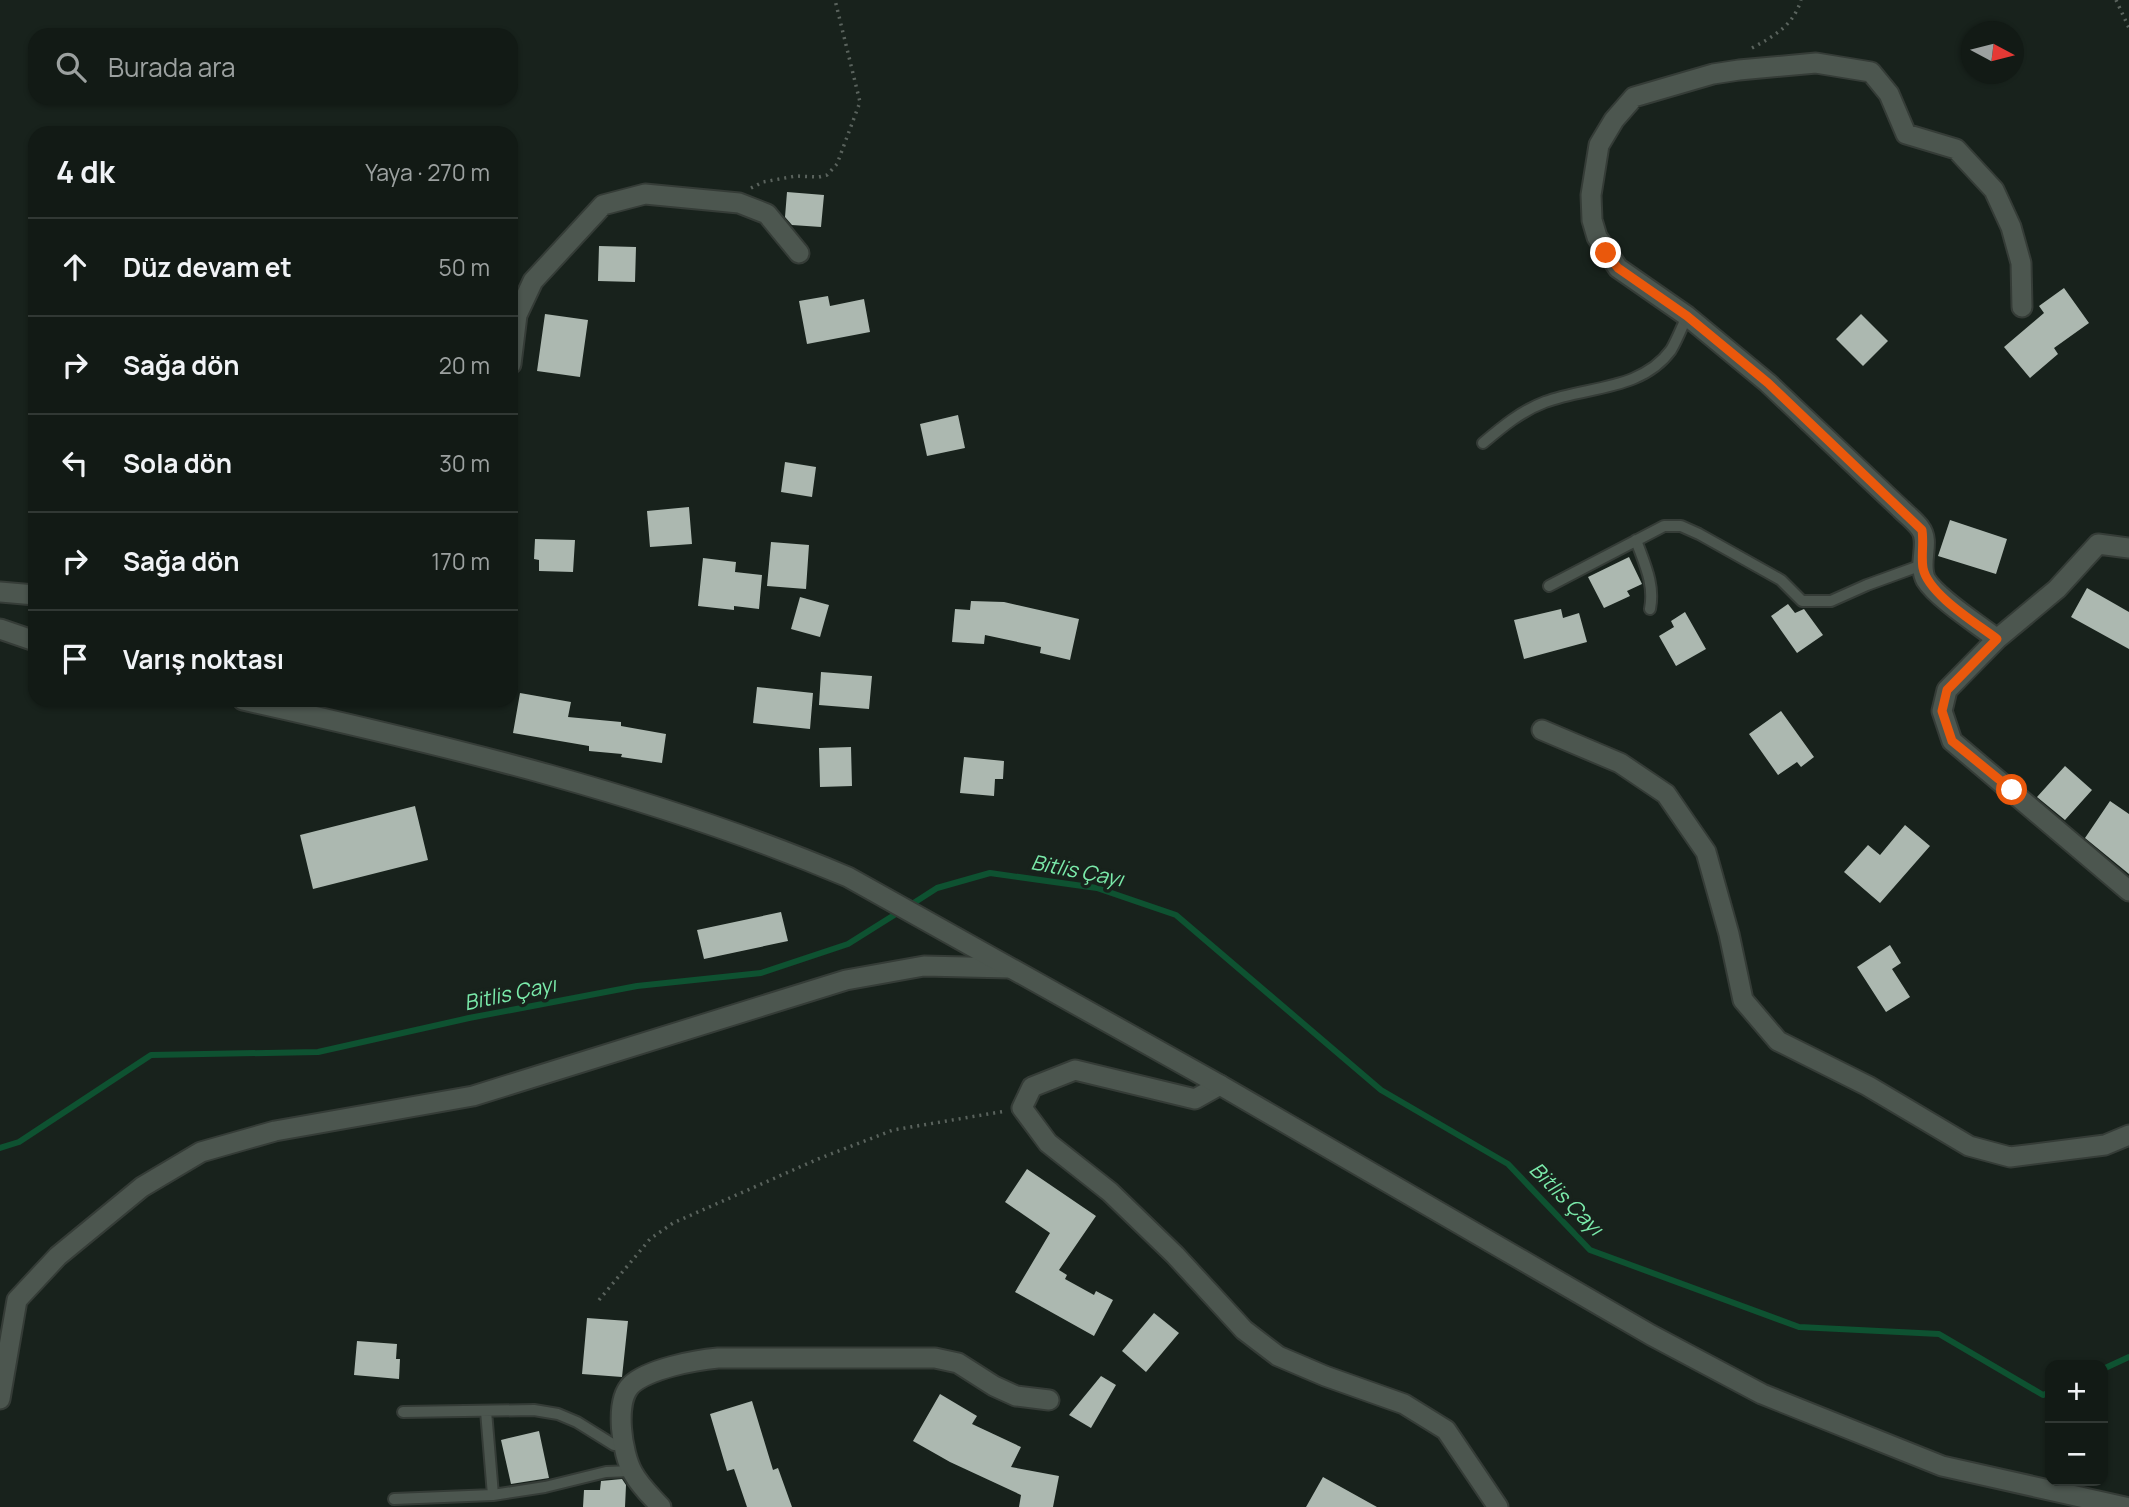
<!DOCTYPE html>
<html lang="tr">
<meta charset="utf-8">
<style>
body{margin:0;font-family:Manrope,sans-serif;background:#1f2722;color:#f1f3f6}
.controls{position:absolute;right:21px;bottom:21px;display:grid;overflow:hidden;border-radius:14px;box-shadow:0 2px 5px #0004}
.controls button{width:63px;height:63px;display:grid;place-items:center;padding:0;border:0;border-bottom:2px solid #313834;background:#121a15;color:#f1f3f6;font:35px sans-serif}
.compass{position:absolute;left:1961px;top:21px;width:63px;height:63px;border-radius:50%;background:#121a15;box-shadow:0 2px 5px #0004;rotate:97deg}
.stop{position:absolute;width:21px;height:21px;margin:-16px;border:5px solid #ea580c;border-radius:50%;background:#fff}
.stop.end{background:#ea580c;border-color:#fff;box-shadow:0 2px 7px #0008}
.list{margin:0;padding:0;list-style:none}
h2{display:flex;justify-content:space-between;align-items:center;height:91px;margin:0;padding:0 28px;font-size:30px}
h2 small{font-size:23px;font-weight:400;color:#9ca1a0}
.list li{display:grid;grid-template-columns:46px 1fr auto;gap:21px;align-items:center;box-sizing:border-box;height:98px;padding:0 28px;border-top:2px solid #313834}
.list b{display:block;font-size:26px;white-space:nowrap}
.list em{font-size:23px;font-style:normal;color:#9ca1a0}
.icon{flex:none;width:38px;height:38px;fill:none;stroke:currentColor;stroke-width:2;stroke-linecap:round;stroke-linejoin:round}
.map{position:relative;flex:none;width:2129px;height:1507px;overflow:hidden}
.search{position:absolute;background:#121a15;box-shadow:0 2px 5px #0004;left:28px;top:28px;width:490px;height:77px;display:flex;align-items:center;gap:18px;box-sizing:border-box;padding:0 24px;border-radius:21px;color:#9ca1a0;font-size:26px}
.panel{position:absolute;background:#121a15;box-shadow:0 2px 5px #0004;left:28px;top:126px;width:490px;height:581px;border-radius:21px}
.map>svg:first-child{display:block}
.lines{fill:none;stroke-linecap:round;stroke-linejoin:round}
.stream{stroke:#0e5231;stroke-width:6}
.building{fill:#acb8b0}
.service-casing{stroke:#353c37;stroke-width:14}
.minor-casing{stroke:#353c37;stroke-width:23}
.tertiary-casing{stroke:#353c37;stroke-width:23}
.secondary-casing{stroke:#353c37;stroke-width:23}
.path{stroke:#5a635d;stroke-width:3.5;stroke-dasharray:2 5;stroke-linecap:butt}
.service{stroke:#4c564f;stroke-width:10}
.minor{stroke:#4c564f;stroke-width:19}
.tertiary{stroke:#4c564f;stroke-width:19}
.secondary{stroke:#4c564f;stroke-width:19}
.route{stroke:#ea580c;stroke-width:9}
.labels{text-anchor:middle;stroke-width:7;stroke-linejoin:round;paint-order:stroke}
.water-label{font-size:21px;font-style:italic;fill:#7aeaaa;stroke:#18221c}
</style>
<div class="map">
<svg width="2129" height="1507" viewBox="0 0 2129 1507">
<rect width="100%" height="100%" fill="#18221c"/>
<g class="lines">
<path class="stream" d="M909 906 937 888 990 873 1097 888 1176 915 1381 1090 1508 1164 1590 1250 1799 1327 1939 1334 2043 1395 2050 1392
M0 1148 19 1142 151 1055 318 1052 469 1018 637 986 761 973 848 944 899 912
M2103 1369 2129 1357"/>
</g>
<path class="building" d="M787 192 824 195 821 227 792 225 785 217Z
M599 246 636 247 635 282 598 281Z
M2064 288 2089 323 2054 348 2058 354 2030 378 2004 347 2044 313 2039 306Z
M828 296 830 306 864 299 870 332 807 344 799 301Z
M545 314 588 320 580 377 537 371Z
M1861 314 1888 341 1863 366 1836 339Z
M958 415 965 448 927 456 920 424Z
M785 462 816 467 812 497 781 492Z
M689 507 692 544 650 547 647 511Z
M1950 520 2007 539 1996 574 1938 556Z
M535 539 575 540 573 572 539 571V560L534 559Z
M771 542 809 545 806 589 767 586Z
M1629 557 1642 584 1627 591 1630 596 1604 608 1588 577Z
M703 558 736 562 735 572 762 575 759 609 734 606V610L698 606Z
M2087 588 2129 612V649L2071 617Z
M800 597 829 605 820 637 791 629Z
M971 601 1004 602 1079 619 1070 660 1040 653 1041 647 985 635 984 644 952 642 955 609 970 610Z
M1788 604 1795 613 1804 609 1823 635 1797 653 1771 616Z
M1561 609 1563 618 1579 613 1587 642 1524 659 1514 620Z
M1685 612 1706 649 1676 666 1659 636 1674 627 1671 621Z
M821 672 872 676 869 709 819 705Z
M757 687 813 693 810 729 753 723Z
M520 693 571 702 568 717 621 722V726L666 734 662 763 621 757 622 754 589 751V746L513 733Z
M1781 711 1814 757 1801 767 1797 762 1778 775 1749 734Z
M851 747 852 786 820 787 819 748Z
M964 757 1004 761 1003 779H995L994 796 960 793Z
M2065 766 2092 790 2065 820 2037 797Z
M2110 801 2129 814V874L2085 838Z
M415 806 428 860 313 889 300 835Z
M1905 825 1930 846 1880 903 1844 872 1868 845 1880 855Z
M781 912 788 941 704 959 697 930Z
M1890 945 1901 963 1892 969 1910 997 1886 1012 1857 967Z
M1027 1169 1096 1216 1059 1270 1067 1275 1065 1279 1094 1295 1096 1291 1113 1300 1094 1336 1015 1292 1050 1233 1005 1202Z
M1154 1313 1179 1333 1146 1372 1122 1351Z
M587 1318 628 1321 622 1377 582 1374Z
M357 1341 397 1344 396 1359H400L399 1379 354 1375Z
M1101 1376 1116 1385 1091 1428 1069 1415Z
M940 1394 977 1416 972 1424 1021 1447 1011 1467 1059 1476 1053 1507H1019L1021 1495 950 1462 913 1441Z
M752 1401 773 1470 778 1468 792 1507H747L734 1469 727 1471 710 1414Z
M539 1431 549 1478 511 1484 501 1440Z
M1323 1477 1377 1507H1306Z
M622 1479 626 1485 625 1507H583L584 1490H600L601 1481Z"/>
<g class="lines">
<g class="service-casing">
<path id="service" d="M1483 443C1502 427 1521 411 1545 402 1587 386 1641 391 1671 350 1677 340 1682 327 1687 316
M1636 540C1644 563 1655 584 1650 609
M1549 586 1664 526H1681L1699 534 1781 580 1802 601H1831L1867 585 1922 565
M486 1411 493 1495
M403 1412 534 1410 558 1414 577 1422 614 1445 624 1444
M394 1499 493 1495 545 1487 606 1472 632 1471"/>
</g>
<g class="minor-casing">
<path id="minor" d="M511 364 517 315 533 281 603 205 645 194 739 203 767 214 799 253
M2129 548 2098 544 2057 589 1997 639 1947 690 1942 711 1952 741 2129 891
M0 592 35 595
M1997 639C1979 625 1937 598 1926 580 1917 564 1931 542 1920 528 1915 521 1907 515 1901 509L1768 383 1687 316 1618 268 1597 237 1592 220 1591 195 1599 145 1614 120 1634 97 1713 74 1739 70 1816 63 1871 72 1889 94 1906 134 1956 149 1994 190 2011 227 2021 263 2022 307
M1542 730 1620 763 1666 794 1706 852 1729 934 1743 1000 1778 1041 1868 1086 1969 1146 2010 1157 2105 1145 2129 1135
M661 1507C651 1496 640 1486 633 1473 622 1454 614 1402 631 1385 648 1369 695 1360 718 1358H935L958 1363 994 1386 1016 1396 1049 1400"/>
</g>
<g class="tertiary-casing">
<path id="tertiary" d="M1220 1085 1195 1099 1075 1070 1032 1087 1022 1108 1048 1143 1110 1192 1175 1255 1244 1330 1278 1356 1325 1376 1404 1404 1446 1430 1498 1507
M0 1399 17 1300 58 1256 142 1187 201 1152 275 1131 473 1096 846 980 924 966 1009 968"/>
</g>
<g class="secondary-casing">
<path id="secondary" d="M0 629 35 641
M243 700C448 746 654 795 848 877L1220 1085 1651 1335 1762 1394 1942 1466 2125 1507"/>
</g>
<path class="path" d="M2116 0 2129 28
M1752 48C1774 36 1793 26 1801 0
M751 188 763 182 796 176 819 177 827 175 837 164 860 102 835 0
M599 1300 650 1239 673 1223 818 1159 893 1130 1006 1111"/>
<use href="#service" class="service"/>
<use href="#minor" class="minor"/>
<use href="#tertiary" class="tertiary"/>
<use href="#secondary" class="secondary"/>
</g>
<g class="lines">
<path class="route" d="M1606 253 1618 268 1687 316 1768 383 1922 530C1924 542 1921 557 1923 568 1928 594 1976 623 1997 639L1947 690 1942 711 1952 741 2012 790"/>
</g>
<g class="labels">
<g class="water-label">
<text transform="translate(1077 871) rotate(11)" y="7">Bitlis Çayı</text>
<text transform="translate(510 994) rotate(-12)" y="7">Bitlis Çayı</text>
<text transform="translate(1566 1199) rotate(45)" y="7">Bitlis Çayı</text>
</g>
</g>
</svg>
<div class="controls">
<button>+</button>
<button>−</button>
</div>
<svg class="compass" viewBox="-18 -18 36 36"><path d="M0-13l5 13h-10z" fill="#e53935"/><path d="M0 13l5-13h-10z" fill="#9ca1a0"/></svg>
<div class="stop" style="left:2012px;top:790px"></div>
<div class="stop end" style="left:1606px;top:253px"></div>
<div class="search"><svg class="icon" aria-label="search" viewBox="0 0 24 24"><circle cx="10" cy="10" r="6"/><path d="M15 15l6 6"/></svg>Burada ara</div>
<section class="panel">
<h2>4 dk<small>Yaya · 270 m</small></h2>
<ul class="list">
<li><svg class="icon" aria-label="ahead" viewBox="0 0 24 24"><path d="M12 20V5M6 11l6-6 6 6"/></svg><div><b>Düz devam et</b></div><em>50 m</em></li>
<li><svg class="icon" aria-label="right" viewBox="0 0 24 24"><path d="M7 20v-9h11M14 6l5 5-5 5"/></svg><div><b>Sağa dön</b></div><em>20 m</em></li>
<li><svg class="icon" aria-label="left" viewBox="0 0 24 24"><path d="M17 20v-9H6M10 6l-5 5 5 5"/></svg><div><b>Sola dön</b></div><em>30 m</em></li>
<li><svg class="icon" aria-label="right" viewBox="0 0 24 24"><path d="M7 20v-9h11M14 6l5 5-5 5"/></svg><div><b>Sağa dön</b></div><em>170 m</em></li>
<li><svg class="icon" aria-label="arrive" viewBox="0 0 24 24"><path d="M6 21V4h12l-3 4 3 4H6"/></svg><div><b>Varış noktası</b></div></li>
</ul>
</section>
</div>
